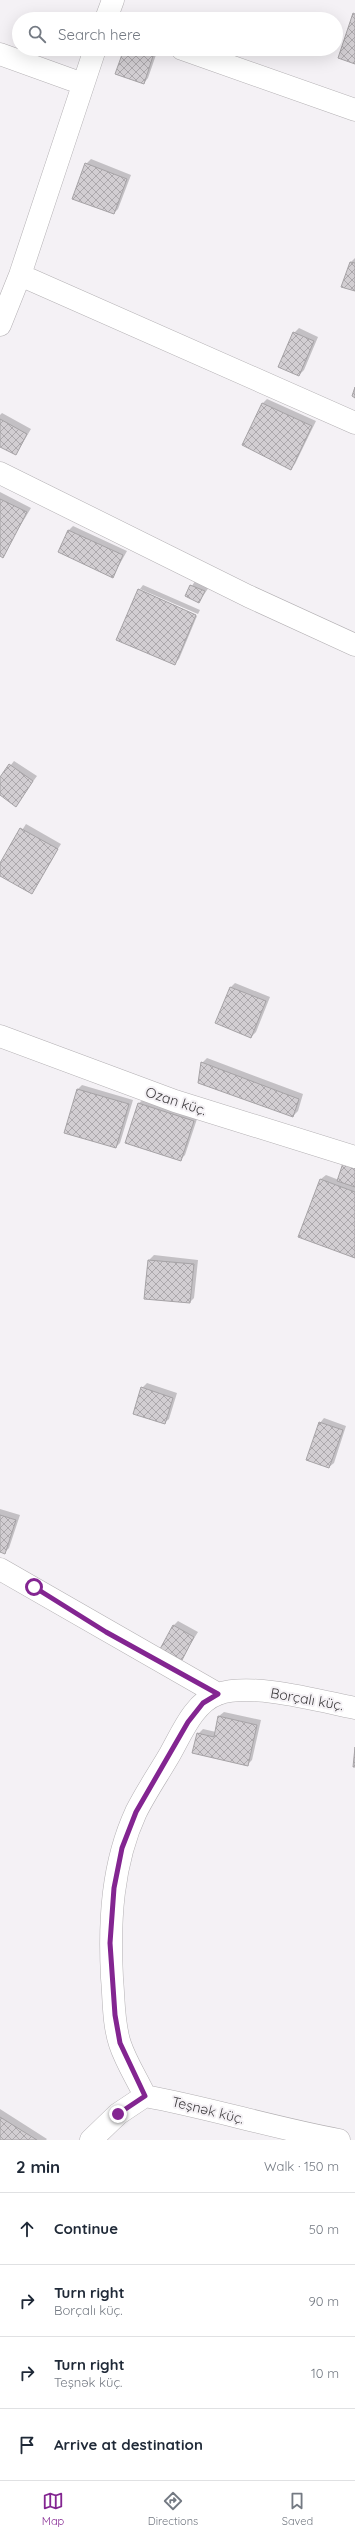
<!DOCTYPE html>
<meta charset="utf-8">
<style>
body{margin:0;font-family:Quicksand,sans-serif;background:#f6f6f7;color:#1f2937}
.stop{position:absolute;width:12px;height:12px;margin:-9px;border:3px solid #832591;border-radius:50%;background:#fff}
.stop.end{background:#832591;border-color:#fff;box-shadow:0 1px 4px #0008}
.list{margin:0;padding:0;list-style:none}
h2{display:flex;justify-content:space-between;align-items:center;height:52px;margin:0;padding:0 16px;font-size:17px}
h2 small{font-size:13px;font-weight:400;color:#747a83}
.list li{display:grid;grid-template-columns:26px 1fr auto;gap:12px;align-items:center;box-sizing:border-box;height:72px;padding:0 16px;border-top:1px solid #e0e1e3}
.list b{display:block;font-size:15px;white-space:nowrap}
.list p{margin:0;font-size:13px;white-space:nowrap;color:#747a83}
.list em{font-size:13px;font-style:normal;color:#747a83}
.icon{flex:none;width:22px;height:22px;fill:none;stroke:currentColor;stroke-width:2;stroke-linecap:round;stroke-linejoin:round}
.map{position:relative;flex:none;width:355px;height:2140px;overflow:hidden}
.search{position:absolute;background:#fff;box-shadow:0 4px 16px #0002;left:12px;right:12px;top:12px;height:44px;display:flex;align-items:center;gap:10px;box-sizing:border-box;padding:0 14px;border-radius:22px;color:#747a83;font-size:15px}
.sheet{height:340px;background:#fff}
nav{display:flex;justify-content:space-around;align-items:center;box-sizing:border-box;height:56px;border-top:1px solid #e0e1e3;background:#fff;font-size:11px;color:#747a83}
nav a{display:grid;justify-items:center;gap:2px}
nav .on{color:#832591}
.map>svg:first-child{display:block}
.shadow{fill:#0003}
.building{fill:url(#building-cross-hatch);stroke:#a6a3a6}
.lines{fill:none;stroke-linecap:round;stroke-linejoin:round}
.street-casing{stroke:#b3b0b3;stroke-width:23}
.street{stroke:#fff;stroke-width:22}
.route{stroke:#832591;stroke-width:5}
.labels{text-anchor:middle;stroke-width:4;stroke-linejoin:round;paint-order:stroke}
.street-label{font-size:14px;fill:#3d3b3d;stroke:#f4f1f5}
</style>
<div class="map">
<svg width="355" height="2140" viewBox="0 0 355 2140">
<defs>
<pattern id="building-cross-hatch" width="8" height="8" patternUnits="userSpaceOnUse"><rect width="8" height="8" fill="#d2ced2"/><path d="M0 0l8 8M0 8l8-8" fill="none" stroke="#aca8ac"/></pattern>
</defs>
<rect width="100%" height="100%" fill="#f4f1f5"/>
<path class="shadow" d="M125 49H149L157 52 148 78 144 83Z
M91 159 131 175 118 209 114 213 86 164Z
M355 258V290L343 286 351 262Z
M299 328 318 337 304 370 299 375 294 333Z
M267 399 316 421 295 464 290 469 243 444 263 403Z
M2 413 31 429 16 454 0 446V415Z
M0 492 31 508 2 556 0 555Z
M73 526 127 551 113 576 59 551 69 530Z
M195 581 209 587 199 602 186 596Z
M143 585 200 610 198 614 140 589Z
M139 589 197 616 179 659 174 664Z
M14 761 37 776 16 805 0 794V779Z
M26 824 61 844 31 892 0 875V865Z
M235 983 270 997 256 1032 251 1037 231 987Z
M207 1058 303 1094 298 1111 293 1116 202 1063Z
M82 1085 133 1100 120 1143 116 1147 78 1089Z
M144 1099 198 1116 185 1155 181 1159 139 1103Z
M355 1162V1257L299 1237 321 1179 326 1175 339 1180Z
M154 1255 198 1260 194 1298 190 1302 145 1298 149 1260Z
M147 1383 177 1393 169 1419 164 1423 142 1388Z
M324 1418 346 1426 334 1463 329 1467 320 1423Z
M0 1509 20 1515 9 1548 5 1552 0 1551Z
M178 1621 198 1632 181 1659 173 1626Z
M224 1712 261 1720 252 1760 247 1765 198 1734 203 1729 216 1732 219 1716Z
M0 2109 47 2139 46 2140H0Z"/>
<path class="building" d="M353 13 355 14V64L338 58Z
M124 49H132L153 56 144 84 115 74Z
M85 163 127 179 114 214 72 199Z
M350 262 355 263V291L341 287Z
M293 332 314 341 299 376 278 367Z
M355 387V398L352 396Z
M262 403 312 426 291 470 242 445Z
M0 419 27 434 16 455 0 447Z
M0 499 27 512 3 558 0 556Z
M68 530 123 555 113 578 58 552Z
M190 585 205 591 199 603 185 596Z
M138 589 196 615 175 665 116 640Z
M9 764 33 781 16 807 0 795V777Z
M20 828 58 849 32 894 0 876V863Z
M230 987 266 1001 251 1038 215 1023Z
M201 1062 299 1099 293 1117 198 1083Z
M77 1089 129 1104 116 1148 64 1133Z
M138 1103 194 1121 181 1161 125 1143Z
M343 1163 355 1168V1187L337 1181Z
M320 1179 355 1192V1258L298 1237Z
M148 1260 194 1264 190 1303 144 1299Z
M141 1387 173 1398 165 1424 133 1414Z
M319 1422 343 1430 329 1468 306 1460Z
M0 1515 16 1520 5 1554 0 1552Z
M173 1625 194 1637 182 1660 160 1649Z
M218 1716 257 1725 248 1766 192 1753 197 1733 214 1737Z
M355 1747V1767H353Z
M0 2117 37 2140H0Z"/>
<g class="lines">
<g class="street-casing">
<path id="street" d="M106 19 113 0
M182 49 355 110
M0 54 83 84
M20 275 355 423
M0 325 20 275 95 49
M0 473 248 596 355 645
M0 1036 175 1101 355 1157
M0 1569 218 1694
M145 2096C137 2079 126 2062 120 2044 113 2023 114 1999 112 1978 109 1921 112 1864 136 1812 146 1792 159 1773 170 1754 181 1735 194 1702 218 1694 252 1682 320 1701 355 1708
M91 2140 118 2114 145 2096C210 2108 274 2128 339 2140"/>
</g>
<use href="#street" class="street"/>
</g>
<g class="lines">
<path class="route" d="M34 1587 106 1632 218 1694 203 1703 188 1722 136 1812 122 1848 114 1888 110 1943 115 2015 120 2043 145 2096 118 2114"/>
</g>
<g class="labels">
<g class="street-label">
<text transform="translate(176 1101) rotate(18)" y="5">Ozan küç.</text>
<text transform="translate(307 1699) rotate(10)" y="5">Borçalı küç.</text>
<text transform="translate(208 2110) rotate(14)" y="5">Teşnək küç.</text>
</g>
</g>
</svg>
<div class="stop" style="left:34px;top:1587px"></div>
<div class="stop end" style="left:118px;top:2114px"></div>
<div class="search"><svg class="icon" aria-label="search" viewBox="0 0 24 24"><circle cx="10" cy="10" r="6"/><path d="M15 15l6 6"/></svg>Search here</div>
</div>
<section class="sheet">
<h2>2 min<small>Walk · 150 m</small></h2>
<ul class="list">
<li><svg class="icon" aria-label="ahead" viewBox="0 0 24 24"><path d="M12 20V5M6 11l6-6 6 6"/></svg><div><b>Continue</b></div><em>50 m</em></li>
<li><svg class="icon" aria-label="right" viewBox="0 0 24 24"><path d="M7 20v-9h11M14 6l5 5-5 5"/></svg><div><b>Turn right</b><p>Borçalı küç.</p></div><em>90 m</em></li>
<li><svg class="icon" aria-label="right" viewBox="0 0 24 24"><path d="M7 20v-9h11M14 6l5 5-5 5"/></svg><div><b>Turn right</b><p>Teşnək küç.</p></div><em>10 m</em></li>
<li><svg class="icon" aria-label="arrive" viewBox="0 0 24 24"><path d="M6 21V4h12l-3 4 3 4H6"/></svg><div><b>Arrive at destination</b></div></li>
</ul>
</section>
<nav>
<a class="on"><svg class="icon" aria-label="map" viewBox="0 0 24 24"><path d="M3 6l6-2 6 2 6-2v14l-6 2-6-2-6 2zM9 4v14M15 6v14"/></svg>Map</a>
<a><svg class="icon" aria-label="directions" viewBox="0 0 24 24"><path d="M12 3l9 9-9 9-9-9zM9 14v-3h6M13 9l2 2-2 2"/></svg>Directions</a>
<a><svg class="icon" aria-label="saved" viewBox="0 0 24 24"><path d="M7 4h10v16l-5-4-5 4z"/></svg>Saved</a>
</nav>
